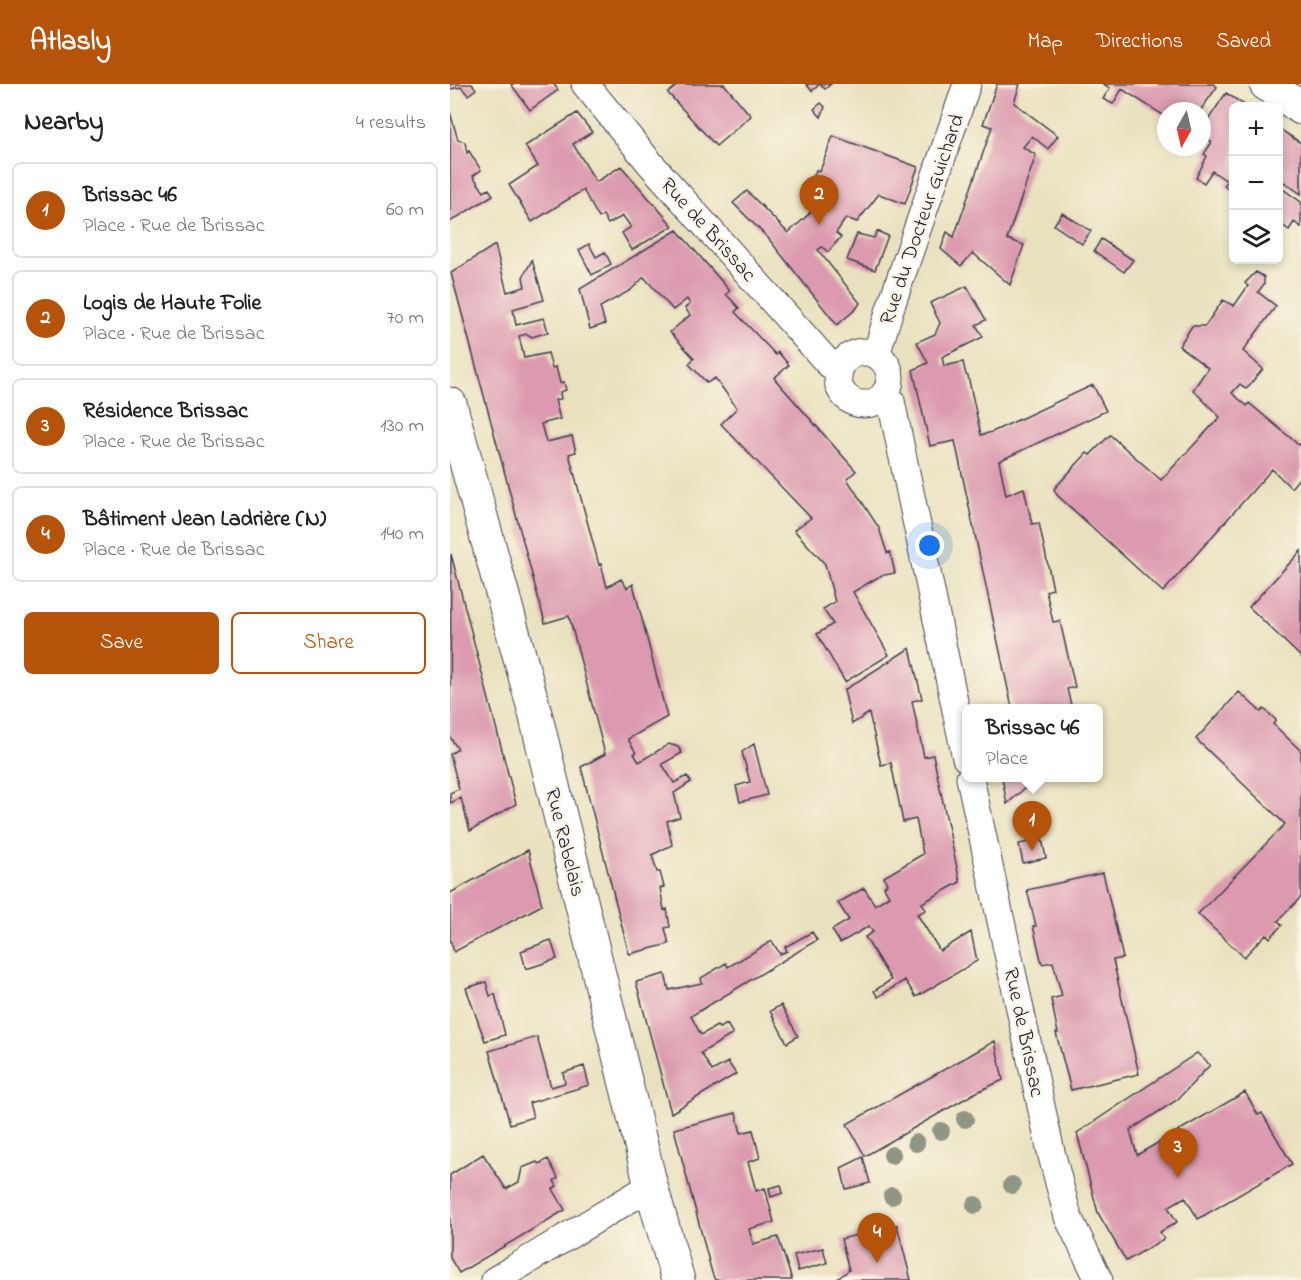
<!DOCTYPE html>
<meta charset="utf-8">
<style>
body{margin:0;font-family:"Indie Flower",sans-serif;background:#f2f2f2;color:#202124}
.controls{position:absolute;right:18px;top:18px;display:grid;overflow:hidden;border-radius:9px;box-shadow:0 3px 9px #0003}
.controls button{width:54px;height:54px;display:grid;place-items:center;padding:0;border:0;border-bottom:2px solid #e0e0e0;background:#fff;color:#202124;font:30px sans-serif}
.compass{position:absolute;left:707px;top:18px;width:54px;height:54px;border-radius:50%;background:#fff;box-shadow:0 3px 9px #0003;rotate:188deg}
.you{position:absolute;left:480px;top:462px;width:21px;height:21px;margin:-15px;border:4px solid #fff;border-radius:50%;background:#1a73e8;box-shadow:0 0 0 9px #1a73e833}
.badge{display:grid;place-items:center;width:39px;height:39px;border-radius:50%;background:#b45309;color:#fff;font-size:20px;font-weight:700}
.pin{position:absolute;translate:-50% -50px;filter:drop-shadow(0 2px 3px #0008)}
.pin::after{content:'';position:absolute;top:32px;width:21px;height:18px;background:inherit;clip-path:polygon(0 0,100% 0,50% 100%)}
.popup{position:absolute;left:512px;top:620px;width:141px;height:78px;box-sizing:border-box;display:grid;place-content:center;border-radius:9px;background:#fff;filter:drop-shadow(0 2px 4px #0005);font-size:20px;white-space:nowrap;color:#757577}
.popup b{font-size:22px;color:#202124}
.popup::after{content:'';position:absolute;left:50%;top:100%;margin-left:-12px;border:12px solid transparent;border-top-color:#fff}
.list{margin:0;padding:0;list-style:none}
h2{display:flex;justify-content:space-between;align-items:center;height:78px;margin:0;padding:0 24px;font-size:26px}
h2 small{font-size:20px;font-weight:400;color:#757577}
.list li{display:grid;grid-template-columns:39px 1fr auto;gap:18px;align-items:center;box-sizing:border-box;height:96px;margin:0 12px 12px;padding:0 12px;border:2px solid #e0e0e0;border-radius:9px}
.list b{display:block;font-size:22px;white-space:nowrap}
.list p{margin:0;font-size:20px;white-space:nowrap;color:#757577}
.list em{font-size:20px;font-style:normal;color:#757577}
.actions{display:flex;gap:12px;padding:18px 24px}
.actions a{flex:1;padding:14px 0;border:2px solid #b45309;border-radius:9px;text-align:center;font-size:21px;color:#b45309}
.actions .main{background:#b45309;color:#fff}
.icon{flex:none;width:33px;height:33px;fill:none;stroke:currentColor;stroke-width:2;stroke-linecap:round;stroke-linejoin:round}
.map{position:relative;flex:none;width:851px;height:1196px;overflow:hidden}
header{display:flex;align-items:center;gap:36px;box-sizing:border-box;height:84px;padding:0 30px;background:#b45309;color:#fff}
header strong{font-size:28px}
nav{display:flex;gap:33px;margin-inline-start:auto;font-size:21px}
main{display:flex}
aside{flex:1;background:#fff}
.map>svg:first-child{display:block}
.building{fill:#db9aaf}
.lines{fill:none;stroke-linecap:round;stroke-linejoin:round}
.minor-casing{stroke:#403f4f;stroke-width:29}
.tertiary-casing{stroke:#403f4f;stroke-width:35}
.minor{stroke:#fff;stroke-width:27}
.tertiary{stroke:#fff;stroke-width:33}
.tree{fill:#8f9684}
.labels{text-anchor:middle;stroke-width:5;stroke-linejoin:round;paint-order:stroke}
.street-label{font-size:21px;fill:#22223b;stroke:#fcf5e5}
</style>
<header>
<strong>Atlasly</strong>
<nav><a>Map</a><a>Directions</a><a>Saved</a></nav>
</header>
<main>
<aside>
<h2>Nearby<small>4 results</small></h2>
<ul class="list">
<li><span class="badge">1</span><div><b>Brissac 46</b><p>Place · Rue de Brissac</p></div><em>60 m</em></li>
<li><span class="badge">2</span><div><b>Logis de Haute Folie</b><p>Place · Rue de Brissac</p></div><em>70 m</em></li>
<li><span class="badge">3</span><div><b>Résidence Brissac</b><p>Place · Rue de Brissac</p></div><em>130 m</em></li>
<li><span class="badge">4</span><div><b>Bâtiment Jean Ladrière (N)</b><p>Place · Rue de Brissac</p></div><em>140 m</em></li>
</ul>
<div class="actions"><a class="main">Save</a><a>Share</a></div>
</aside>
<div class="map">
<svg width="851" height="1196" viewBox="0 0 851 1196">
<rect width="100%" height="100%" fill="#fcf5e5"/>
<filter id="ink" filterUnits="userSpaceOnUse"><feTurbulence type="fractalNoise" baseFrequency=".0167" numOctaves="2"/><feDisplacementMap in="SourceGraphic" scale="12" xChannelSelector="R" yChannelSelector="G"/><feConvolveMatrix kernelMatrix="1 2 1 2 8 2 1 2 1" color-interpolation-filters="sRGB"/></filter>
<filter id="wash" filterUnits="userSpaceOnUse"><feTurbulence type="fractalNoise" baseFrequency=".008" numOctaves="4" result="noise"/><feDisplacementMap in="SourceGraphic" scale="24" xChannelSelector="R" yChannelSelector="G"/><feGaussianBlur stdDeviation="1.35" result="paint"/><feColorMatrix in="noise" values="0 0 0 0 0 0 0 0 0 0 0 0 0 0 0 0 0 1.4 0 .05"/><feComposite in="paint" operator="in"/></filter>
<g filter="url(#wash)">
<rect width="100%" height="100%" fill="#e9e1be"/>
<g id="blocks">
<path class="building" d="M0 0H22L26 5 18 11 11 3 0 5Z
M61 0H104L108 6 80 26Z
M229 0H274L301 32 266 62 218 9Z
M356 0H381L375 5 370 0 362 7Z
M547 0H570L564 19 608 52 598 65 582 52 573 63 586 71 557 155 574 161 560 201 523 169 511 182 491 165 497 148 504 153 542 43 533 40Z
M653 0H763L767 3 750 27H716V33L672 5 663 20 653 15 660 4Z
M776 9 796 22H783V108L774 102 777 97 762 87 754 99 746 94 757 72 754 70 762 58 752 51V45Z
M371 19 375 23 371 33 364 25Z
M0 28 8 56 15 58 17 69 19 67 31 86 23 92 34 108 39 105 43 111 0 138Z
M127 29 142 48 123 60 146 98 171 82 223 142 182 166 172 149 181 143 173 132 158 140 153 131 149 134 133 106 82 138 59 101 88 82 75 62Z
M828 44 851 59V110L834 98 830 103 851 118V143L844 138 839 146 828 138Z
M383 52 468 83 455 120 429 110 407 138 396 134 386 149 391 153 378 168 372 163 368 166 410 219 406 225 387 241 318 154 283 119 297 107 338 149 358 131 377 102 362 97 366 86 370 87Z
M612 129 641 147 632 160 604 141Z
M227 146 280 207 276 210 289 224 285 228 326 271 328 268 339 281 324 294 406 387 397 395 429 444 437 469 440 468 445 489 430 492 403 508 439 571 395 598 367 550 383 540 373 525 385 518 375 480 344 446 361 434 271 340 287 324 265 294 257 299 239 280 244 274 220 248 240 231 235 224 240 220 237 215 223 226 194 193 181 206 150 223 155 240 140 245 130 205Z
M427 147 438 152 425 186 397 176 407 150 424 154Z
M651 155 683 176 674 188 644 167Z
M139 160 146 173 155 168 161 180 142 191 129 166Z
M45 161 57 208 75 203 73 193 82 176 94 216 63 225 66 241 94 234 98 248 82 253 77 250 69 252 74 274 98 269 102 284 106 283 110 299 114 298 116 306 110 308 111 315 105 316 110 335 91 340 96 358 122 352 126 368 119 370 149 481 151 480 157 503 171 495 177 504 183 500 217 633 178 655 186 669 184 670 189 678 219 660 228 663 232 669 212 680 224 699 237 692 241 698 224 709 230 733 217 737 222 761 202 771 207 788H210L214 803 210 804 214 826 217 825 220 843 215 844 219 860 179 870 131 683 155 670 119 532 95 539 1 189Z
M806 188 814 193V200L808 208 826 222 793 267 813 285 796 305 790 300 782 309 797 322 799 319 849 361 851 359V392L841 404 822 385 713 508 607 411 604 405 637 369 640 371 660 351 711 396 770 333 743 306 758 284 729 262 742 242H755L773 216 784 222 798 202 795 199Z
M517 202 536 236 526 241 533 253 492 273 494 282 513 278 516 291 518 292 531 351 542 348 643 301 656 327 549 377 556 411 574 404 582 440 589 439 603 505 596 507 603 538 610 537 625 603 617 605 621 621 617 624H562L505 357 480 362 463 286 478 279 467 258 485 250 490 239 480 219Z
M851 467V573L799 523Z
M1 470 66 720 20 747 11 714 0 719V709L9 705 0 670 8 665 0 653Z
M460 564 472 615 462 617 474 673 483 671 510 798 472 819 476 826 467 830 490 867 521 848 527 877 466 913 455 896 428 913 424 907 441 896 415 853 423 848 419 842 390 859 382 846 399 836 388 819 414 804 425 821 439 812 434 803 437 800 434 793 473 770 466 735 453 738 441 679 431 681 419 629 402 640 394 606Z
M789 608 811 628 814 625 826 636 823 640 851 667V813L828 837 832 841 820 854 816 850 794 873 748 830 835 740 746 655Z
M304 660 317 711 290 718 286 702 300 698 292 668Z
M552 694H586L557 720Z
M592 755 596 774 573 779 569 760Z
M78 766 92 821 4 868 0 855V809Z
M653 789 673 874 663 876 689 990 621 1006 606 949H608L601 915 612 912 603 878 592 880 583 842H586L577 806Z
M362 848 367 856 241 932 251 951 267 942 269 944 277 940 283 950 251 969 262 987 278 978 286 990 221 1029 186 898 215 890 219 906 252 899 251 894 276 879 278 883 322 857 330 870 337 867 335 863Z
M101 856 107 875 76 885 71 867Z
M36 898 40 912 45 910 55 951 35 957 16 904Z
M331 921 348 952 337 959 320 927Z
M87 953 101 1003 115 999 113 989 134 982 139 1001 79 1019 83 1033 60 1040 39 967Z
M545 957 553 996 525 1009 415 1072 397 1040Z
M747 969 760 981 727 1016 680 1046 687 1071 795 1008 808 1031 812 1029 842 1080 748 1135 735 1113 718 1123 727 1138 710 1148 714 1155 676 1177 648 1129 627 1049Z
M286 1029 291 1049 303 1046 310 1074 298 1078 306 1107 315 1104 324 1138 299 1145 303 1160 328 1153 342 1196H265L262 1189 224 1045Z
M33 1070 56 1105 69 1098 72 1084 87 1078 89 1080 98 1075 108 1094 104 1097 107 1102 103 1105 115 1126 9 1189 0 1174V1091Z
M413 1073 420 1099 396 1105 391 1084Z
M331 1101 333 1109 321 1113 319 1104Z
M447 1141 461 1196H386L399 1186 391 1155Z
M373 1164 377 1179 348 1187 344 1171Z"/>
</g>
</g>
<g filter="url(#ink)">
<use href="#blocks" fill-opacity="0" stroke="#403f4f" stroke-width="1.5"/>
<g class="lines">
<g class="minor-casing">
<path id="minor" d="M135 0 199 78 379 280 391 282
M388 294a26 26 0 1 1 52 0a26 26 0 1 1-52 0Z
M426 271 440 225 517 0
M435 309 441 317 516 674
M520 694 601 1068 618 1133 649 1196
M45 1196 201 1102"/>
</g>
<g class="tertiary-casing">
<path id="tertiary" d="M816 0 851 24
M0 320 83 621 201 1102 228 1196"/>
</g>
<use href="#minor" class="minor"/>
<use href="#tertiary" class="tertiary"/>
</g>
<g class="tree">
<circle cx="515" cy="1035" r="9"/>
<circle cx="491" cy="1047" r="9"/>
<circle cx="466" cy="1059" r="9"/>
<circle cx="442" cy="1071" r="9"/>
<circle cx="562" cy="1101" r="9"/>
<circle cx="442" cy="1112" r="9"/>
<circle cx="525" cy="1121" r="9"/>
</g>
</g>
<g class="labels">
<g class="street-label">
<text transform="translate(471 135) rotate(-71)" y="7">Rue du Docteur Guichard</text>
<text transform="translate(259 145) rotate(48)" y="7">Rue de Brissac</text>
<text transform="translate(116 758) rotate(76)" y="7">Rue Rabelais</text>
<text transform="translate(575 948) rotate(78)" y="7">Rue de Brissac</text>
</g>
</g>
</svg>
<div class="controls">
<button>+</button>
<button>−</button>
<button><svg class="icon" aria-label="layers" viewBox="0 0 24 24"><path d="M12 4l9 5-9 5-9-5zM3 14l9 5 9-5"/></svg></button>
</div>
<svg class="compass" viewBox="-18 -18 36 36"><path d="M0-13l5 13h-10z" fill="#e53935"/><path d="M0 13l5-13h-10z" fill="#757577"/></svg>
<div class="you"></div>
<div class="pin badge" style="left:582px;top:767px">1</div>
<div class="popup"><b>Brissac 46</b>Place</div>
<div class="pin badge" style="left:369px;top:141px">2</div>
<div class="pin badge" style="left:728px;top:1094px">3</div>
<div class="pin badge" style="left:427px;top:1179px">4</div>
</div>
</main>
